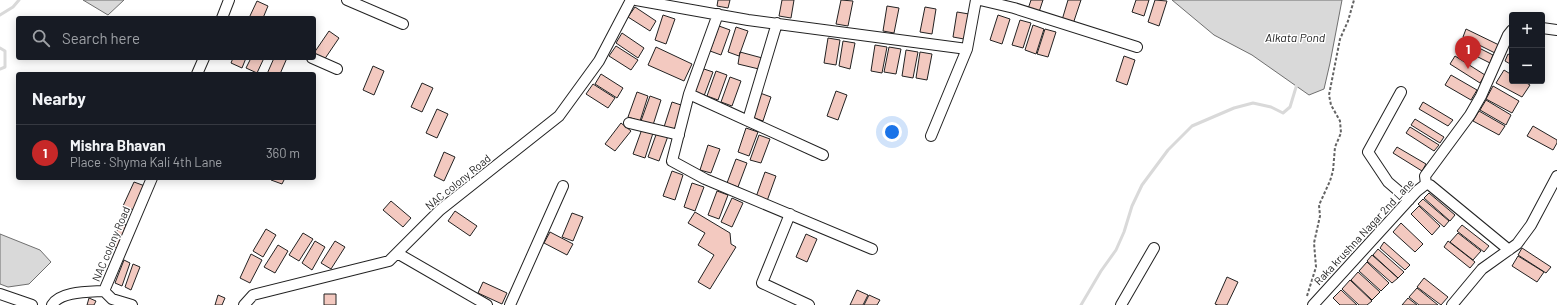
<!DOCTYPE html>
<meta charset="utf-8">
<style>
body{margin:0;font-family:Barlow,sans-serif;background:#20242c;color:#f1f3f6}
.controls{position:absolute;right:12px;top:12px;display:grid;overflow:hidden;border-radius:4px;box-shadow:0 2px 10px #0003}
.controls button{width:36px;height:36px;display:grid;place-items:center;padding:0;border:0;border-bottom:1px solid #363941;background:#171b24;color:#f1f3f6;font:20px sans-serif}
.you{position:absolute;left:892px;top:132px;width:14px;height:14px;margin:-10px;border:3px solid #fff;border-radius:50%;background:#1a73e8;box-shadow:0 0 0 6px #1a73e833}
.badge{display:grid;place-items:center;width:26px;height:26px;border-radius:50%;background:#c62828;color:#fff;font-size:13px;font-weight:700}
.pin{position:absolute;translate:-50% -33px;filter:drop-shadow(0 1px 2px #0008)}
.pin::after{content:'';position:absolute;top:21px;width:14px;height:12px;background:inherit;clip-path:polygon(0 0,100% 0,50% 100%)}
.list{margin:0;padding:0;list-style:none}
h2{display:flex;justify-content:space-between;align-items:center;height:52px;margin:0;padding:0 16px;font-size:17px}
h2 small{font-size:13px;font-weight:400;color:#9ea1a6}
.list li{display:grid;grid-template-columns:26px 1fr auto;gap:12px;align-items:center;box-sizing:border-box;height:56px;padding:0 16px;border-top:1px solid #363941}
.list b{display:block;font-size:15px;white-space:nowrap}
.list p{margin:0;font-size:13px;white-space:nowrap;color:#9ea1a6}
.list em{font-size:13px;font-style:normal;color:#9ea1a6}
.icon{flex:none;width:22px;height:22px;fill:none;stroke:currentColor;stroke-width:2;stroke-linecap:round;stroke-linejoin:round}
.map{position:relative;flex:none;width:1557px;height:305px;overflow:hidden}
.search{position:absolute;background:#171b24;box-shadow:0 2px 10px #0003;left:16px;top:16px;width:300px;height:44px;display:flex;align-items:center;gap:10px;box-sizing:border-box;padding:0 14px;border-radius:4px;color:#9ea1a6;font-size:15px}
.panel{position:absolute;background:#171b24;box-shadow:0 2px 10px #0003;left:16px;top:72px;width:300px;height:108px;border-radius:4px}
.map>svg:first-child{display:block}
.water{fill:#d9d9d9;stroke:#6f6f6f}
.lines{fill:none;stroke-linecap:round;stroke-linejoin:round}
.stream{stroke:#d9d9d9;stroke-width:3}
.building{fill:#f3c9c0;stroke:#222}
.street-casing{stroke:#222;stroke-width:12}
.path{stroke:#646464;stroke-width:2;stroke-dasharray:3 2;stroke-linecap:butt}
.street{stroke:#fff;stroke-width:10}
.labels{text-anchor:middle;stroke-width:3;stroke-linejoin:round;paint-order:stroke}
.street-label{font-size:11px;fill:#222;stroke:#fff}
.water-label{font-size:12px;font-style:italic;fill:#222;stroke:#fff}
</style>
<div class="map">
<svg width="1557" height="305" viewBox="0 0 1557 305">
<rect width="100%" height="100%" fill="#fff"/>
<path class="water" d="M83 0H124L108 15Z
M1172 0H1342L1330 63 1324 89 1309 95 1252 55 1214 35Z
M0 234 40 250 51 262 29 284 8 287 0 284Z"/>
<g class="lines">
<path class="stream" d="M0 15 13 7 19 0
M0 48 5 51V67L0 69
M1081 305 1101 271 1116 250 1124 232 1132 206 1142 185 1168 150 1192 126 1234 108 1253 103 1271 107 1283 113 1290 107 1297 84"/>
</g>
<path class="building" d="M718 0H730L728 8 717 6Z
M782 0H794L791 18 779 16Z
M841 0 853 1 848 26 836 24Z
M1031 0H1043L1039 12 1028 9Z
M1068 0H1081L1073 24 1062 20Z
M1136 0H1149L1144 16 1132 12Z
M1155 0 1167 1 1159 26 1148 22Z
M257 1 268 6 263 18H249Z
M887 6 899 8 894 33 883 31Z
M635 7 656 21 650 31 628 17Z
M925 7 936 9 932 34 920 32Z
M957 12 969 14 964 39 953 37Z
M663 15 675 19 666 44 655 40Z
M998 15 1010 19 1002 44 990 40Z
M1020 20 1031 23 1023 48 1012 45Z
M1033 25 1044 29 1036 54 1025 50Z
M719 26 730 30 721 55 710 51Z
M736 27 748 31 739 56 728 52Z
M1045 29 1056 32 1048 57 1037 54Z
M1466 29 1499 45 1495 53 1463 37Z
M329 31 339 38 324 60 314 53Z
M622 33 644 48 638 58 616 43Z
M828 38 840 40 836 65 824 63Z
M1461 39 1493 55 1490 63 1458 47Z
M843 41 855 43 850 69 839 66Z
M875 45 887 47 882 73 871 71Z
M616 46 638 60 631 70 609 56Z
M656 47 692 64 684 81 648 65Z
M889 47 901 49 896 74 884 72Z
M906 50 918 52 913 78 902 76Z
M740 52 766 59 763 70 738 64Z
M920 52 932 54 927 80 916 78Z
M1508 54 1512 56V65L1505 61Z
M1124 56 1135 60 1127 85 1116 81Z
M1455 56 1485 75 1480 83 1450 64Z
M233 58H246L242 68 231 63Z
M251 58H264L257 73 246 68Z
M274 58H287L280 74H267Z
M373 66 384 71 374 95 363 90Z
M701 68 713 72 704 96 693 92Z
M1504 70 1512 75V81H1523L1530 85 1522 97 1496 83Z
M716 71 727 75 718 100 707 96Z
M601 74 623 88 617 98 595 84Z
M1451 75 1477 90 1471 100 1445 85Z
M730 77 741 81 732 106 721 102Z
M422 83 433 88 422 112 411 107Z
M593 84 615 98 608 108 586 94Z
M1493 86 1519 101 1512 113 1486 99Z
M836 91 847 95 838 120 827 116Z
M637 92 648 96 640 121 628 117Z
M760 93 771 97 763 121 751 117Z
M650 96 661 100 653 125 641 121Z
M1486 100 1511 115 1506 125 1480 110Z
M672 102 684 106 675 130 664 127Z
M1423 102 1453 120 1448 126 1419 109Z
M437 109 448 114 437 138 426 133Z
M1479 111 1505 126 1499 135 1473 121Z
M1415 119 1444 137 1440 143 1411 125Z
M621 123 631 131 615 151 605 144Z
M1533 126 1557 140V143L1553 150 1527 136Z
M1410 127 1439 145 1434 151 1406 133Z
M746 128 758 132 749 156 738 152Z
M642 129 653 133 645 158 633 154Z
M657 132 668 136 659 161 648 157Z
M759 135 770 139 761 163 750 160Z
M708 145 720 149 711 173 700 170Z
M1397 147 1426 164 1422 171 1393 153Z
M444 152 455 157 444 181 434 176Z
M736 159 747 163 738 187 727 183Z
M672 171 683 175 675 200 663 196Z
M765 172 776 176 767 201 756 197Z
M271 178H285L282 184 271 180Z
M134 182 145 186 134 210 123 206Z
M692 183 704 187 695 211 684 207Z
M717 191 728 195 719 219 708 215Z
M1429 193 1455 215 1450 221 1424 198Z
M732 198 743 203 732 227 721 222Z
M1423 199 1449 221 1444 227 1418 204Z
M391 201 411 218 403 227 383 210Z
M1419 206 1440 226 1432 235 1411 214Z
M455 211 477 226 470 236 448 221Z
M695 212 730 233 731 244 736 247 710 289 698 282 714 255 698 245 705 233 688 223Z
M572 213 583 217 573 241 562 237Z
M120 223 126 225 118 248 111 246Z
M1401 223 1423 244 1415 252 1393 232Z
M1462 225 1489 246 1484 252 1457 231Z
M266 229 276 235 263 257 253 251Z
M550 232 573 244 567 255 544 243Z
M303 233 313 239 299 261 289 255Z
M1458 233 1481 251 1473 260 1450 242Z
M806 234 817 239 807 262 796 257Z
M315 241 325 247 312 270 302 263Z
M335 241 345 247 331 269 321 263Z
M1448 241 1475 262 1470 268 1444 247Z
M1384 242 1410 265 1405 270 1380 248Z
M278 245 288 251 275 273 264 267Z
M1522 248 1551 267 1546 273 1518 255Z
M1378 249 1404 272 1398 278 1373 255Z
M251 254 262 260 250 283 240 278Z
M1372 255 1398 278 1392 283 1367 261Z
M1518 256 1544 272 1537 282 1512 266Z
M124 260 130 263 122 286 115 283Z
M1367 262 1389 283 1381 291 1359 271Z
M133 264 140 267 131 290 125 287Z
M1358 272 1380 292 1372 300 1351 280Z
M1227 277 1238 282 1227 305H1218L1215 304Z
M1424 278 1448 297 1441 305 1417 287Z
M1350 280 1372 301 1367 305H1359L1342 289Z
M483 282 507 293 502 304 478 293Z
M1417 288 1438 305H1419L1409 297Z
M857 290 868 295 863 305H850Z
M1341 290 1357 305H1340L1333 298Z
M324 294H336V305H324Z
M218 295 225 298 222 305H215Z
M869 295 880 300 877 305H864Z
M89 298 96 301 94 305H87Z
M1408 298 1417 305H1402Z"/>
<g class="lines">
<g class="street-casing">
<path id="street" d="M347 0 403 24
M636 0 748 20 967 49
M980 0 1014 8 1137 47
M718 14 689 94 672 161 705 179 872 249
M222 18 229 0
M1542 28 1557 30
M312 58 337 69
M197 74 204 58
M1401 92 1368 152 1388 182 1409 200
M689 94 823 155
M748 120 777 23
M629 123 679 135
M931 136 967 49 976 0
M1426 184 1425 176 1470 115 1481 96 1508 35 1512 30
M790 214 762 283 809 305
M397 253 487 305
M0 294 32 305
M52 305C60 291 90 292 104 291
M132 305 112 299 104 291 152 178
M244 305 253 295 389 261 440 210 559 116 599 61 631 0
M510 305 563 186
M1121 305 1154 248
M1313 305 1417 191 1426 184 1430 185 1509 250
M1452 305 1482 269 1517 244 1531 225 1557 176"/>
</g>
<path class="path" d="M1307 296 1316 267 1314 243 1320 216 1319 205 1330 181 1333 171 1335 147 1341 133 1340 121 1331 105 1329 95 1340 39 1348 21 1354 0"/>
<use href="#street" class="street"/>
</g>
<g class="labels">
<g class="street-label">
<text transform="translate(458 182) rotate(-39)" y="4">NAC colony Road</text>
<text transform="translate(1364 232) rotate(-47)" y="4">Raka krushna Nagar 2nd Lane</text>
<text transform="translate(111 244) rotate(-67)" y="4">NAC colony Road</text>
</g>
<g class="water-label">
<text x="1295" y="42">Alkata Pond</text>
</g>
</g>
</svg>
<div class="controls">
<button>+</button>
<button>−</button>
</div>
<div class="you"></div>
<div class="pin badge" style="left:1468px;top:69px">1</div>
<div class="search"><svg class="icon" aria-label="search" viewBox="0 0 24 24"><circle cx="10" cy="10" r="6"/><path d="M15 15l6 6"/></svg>Search here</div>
<section class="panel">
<h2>Nearby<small></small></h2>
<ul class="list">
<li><span class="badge">1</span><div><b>Mishra Bhavan</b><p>Place · Shyma Kali 4th Lane</p></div><em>360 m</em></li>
</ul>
</section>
</div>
